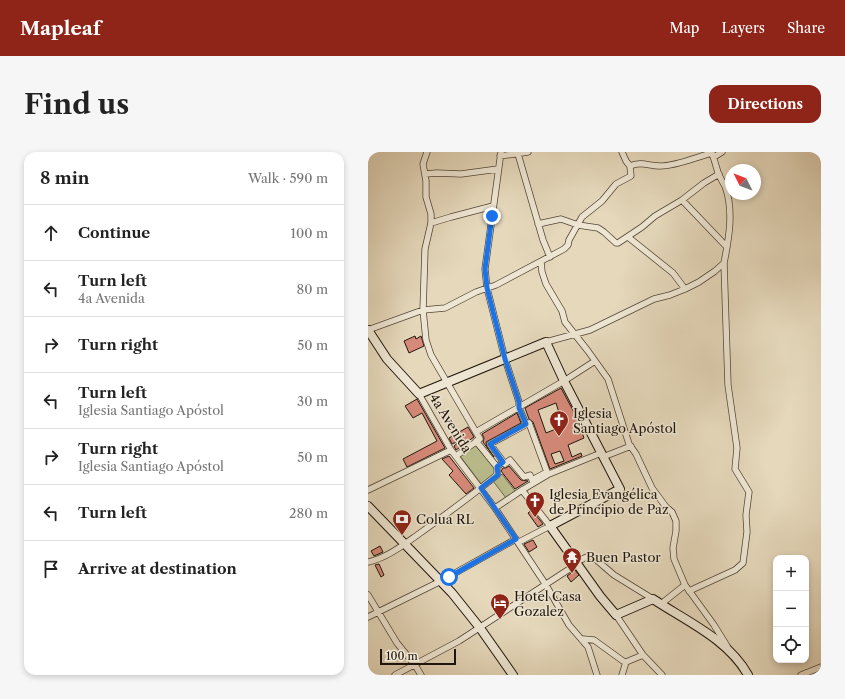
<!DOCTYPE html>
<meta charset="utf-8">
<style>
body{margin:0;font-family:"Libre Caslon Text",serif;background:#f6f6f6;color:#222}
.controls{position:absolute;right:12px;bottom:12px;display:grid;overflow:hidden;border-radius:8px;box-shadow:0 2px 6px #0003}
.controls button{width:36px;height:36px;display:grid;place-items:center;padding:0;border:0;border-bottom:1px solid #e0e0e0;background:#fff;color:#222;font:20px sans-serif}
.compass{position:absolute;left:357px;top:12px;width:36px;height:36px;border-radius:50%;background:#fff;box-shadow:0 2px 6px #0003;rotate:312deg}
.scale{position:absolute;left:12px;bottom:10px;width:76px;box-sizing:border-box;padding-left:4px;border:2px solid #20160c;border-top:0;font-size:11px;line-height:14px;white-space:nowrap;color:#20160c;-webkit-text-stroke:3px #eee6d3;paint-order:stroke}
.stop{position:absolute;width:12px;height:12px;margin:-9px;border:3px solid #1a73e8;border-radius:50%;background:#fff}
.stop.end{background:#1a73e8;border-color:#fff;box-shadow:0 1px 4px #0008}
.list{margin:0;padding:0;list-style:none}
h2{display:flex;justify-content:space-between;align-items:center;height:52px;margin:0;padding:0 16px;font-size:17px}
h2 small{font-size:13px;font-weight:400;color:#767676}
.list li{display:grid;grid-template-columns:26px 1fr auto;gap:12px;align-items:center;box-sizing:border-box;height:56px;padding:0 16px;border-top:1px solid #e0e0e0}
.list b{display:block;font-size:15px;white-space:nowrap}
.list p{margin:0;font-size:13px;white-space:nowrap;color:#767676}
.list em{font-size:13px;font-style:normal;color:#767676}
.icon{flex:none;width:22px;height:22px;fill:none;stroke:currentColor;stroke-width:2;stroke-linecap:round;stroke-linejoin:round}
.map{position:relative;flex:none;width:453px;height:523px;overflow:hidden;border-radius:12px}
header{display:flex;align-items:center;gap:24px;box-sizing:border-box;height:56px;padding:0 20px;background:#8f2418;color:#fff}
header strong{font-size:19px}
nav{display:flex;gap:22px;margin-inline-start:auto;font-size:14px}
.intro{display:flex;align-items:center;justify-content:space-between;box-sizing:border-box;height:96px;padding:0 24px}
h1{margin:0;font-size:28px}
.button{padding:10px 18px;border-radius:12px;background:#8f2418;color:#fff;font-size:14px;font-weight:700}
main{display:flex;gap:24px;padding:0 24px}
aside{flex:1;background:#fff;border-radius:12px;box-shadow:0 2px 6px #0003}
.map>svg:first-child{display:block}
.green{fill:#babd8d;stroke:#6d6a4c}
.building{fill:#d78a7a;stroke:#20160c;fill-rule:evenodd}
.lines{fill:none;stroke-linecap:round;stroke-linejoin:round}
.street-casing{stroke:#514638;stroke-width:7}
.secondary-casing{stroke:#20160c;stroke-width:10}
.street{stroke:#eee6d3;stroke-width:5.5}
.secondary{stroke:#eee6d3;stroke-width:8}
.route{stroke:#1a73e8;stroke-width:5}
.labels{text-anchor:middle;stroke-width:3;stroke-linejoin:round;paint-order:stroke}
.poi-label{font-size:13px;fill:#20160c;stroke:#eee6d3;text-anchor:start}
.street-label{font-size:13px;fill:#20160c;stroke:#eee6d3}
</style>
<header>
<strong>Mapleaf</strong>
<nav><a>Map</a><a>Layers</a><a>Share</a></nav>
</header>
<div class="intro"><h1>Find us</h1><a class="button">Directions</a></div>
<main>
<aside>
<h2>8 min<small>Walk · 590 m</small></h2>
<ul class="list">
<li><svg class="icon" aria-label="ahead" viewBox="0 0 24 24"><path d="M12 20V5M6 11l6-6 6 6"/></svg><div><b>Continue</b></div><em>100 m</em></li>
<li><svg class="icon" aria-label="left" viewBox="0 0 24 24"><path d="M17 20v-9H6M10 6l-5 5 5 5"/></svg><div><b>Turn left</b><p>4a Avenida</p></div><em>80 m</em></li>
<li><svg class="icon" aria-label="right" viewBox="0 0 24 24"><path d="M7 20v-9h11M14 6l5 5-5 5"/></svg><div><b>Turn right</b></div><em>50 m</em></li>
<li><svg class="icon" aria-label="left" viewBox="0 0 24 24"><path d="M17 20v-9H6M10 6l-5 5 5 5"/></svg><div><b>Turn left</b><p>Iglesia Santiago Apóstol</p></div><em>30 m</em></li>
<li><svg class="icon" aria-label="right" viewBox="0 0 24 24"><path d="M7 20v-9h11M14 6l5 5-5 5"/></svg><div><b>Turn right</b><p>Iglesia Santiago Apóstol</p></div><em>50 m</em></li>
<li><svg class="icon" aria-label="left" viewBox="0 0 24 24"><path d="M17 20v-9H6M10 6l-5 5 5 5"/></svg><div><b>Turn left</b></div><em>280 m</em></li>
<li><svg class="icon" aria-label="arrive" viewBox="0 0 24 24"><path d="M6 21V4h12l-3 4 3 4H6"/></svg><div><b>Arrive at destination</b></div></li>
</ul>
</aside>
<div class="map">
<svg width="453" height="523" viewBox="0 0 453 523">
<rect width="100%" height="100%" fill="#e5d8bb"/>
<filter id="stains"><feTurbulence type="fractalNoise" baseFrequency=".005" numOctaves="4"/><feColorMatrix values="0 0 0 0 .2 0 0 0 0 .09 0 0 0 0 .02 0 0 0 .5 -.17"/></filter>
<radialGradient id="worn" r=".72"><stop offset=".6" stop-color="#630" stop-opacity="0"/><stop offset="1" stop-color="#630" stop-opacity=".3"/></radialGradient>
<path class="green" d="M107 293 128 318 127 323 114 333 92 304Z
M134 322 147 339 138 346 125 329Z"/>
<path class="building" d="M47 184 48 187 53 184 56 194 41 201 36 189Z
M193 236 208 264 216 286 200 293 204 305 213 301 214 304 182 317 165 270 161 267 157 256ZM188 251 195 274 178 281 170 258ZM192 299 196 309 187 312 183 302Z
M49 247 77 296 39 315 35 307 69 289 54 261 45 266 37 254Z
M149 261 153 271 118 290 119 295 126 305 115 290 116 286 114 282Z
M100 275 106 285 88 298 86 294 93 288 84 292 81 286Z
M81 304 106 336 98 342 81 323 85 319 74 307Z
M141 314 153 328 160 329 147 337 133 319 135 316H138Z
M164 358 175 372 170 375 160 361Z
M165 388 169 395 161 400 156 392Z
M12 394 15 400 6 404 3 399Z
M11 412 16 423 13 425 7 413Z
M207 418 211 423 203 430 199 424Z"/>
<g class="lines">
<g class="street-casing">
<path id="street" d="M59 0 55 12 58 29V45L63 62V71L57 97 55 158 58 188 63 203 112 287 88 304
M133 0 117 117 119 136 137 207 151 250V256L158 272
M150 2 175 88 182 105
M132 4 160 0
M346 5 354 0
M262 14C273 9 281 14 292 14 309 14 328 5 344 1
M57 22 69 21 93 22 130 17
M314 48 357 93H359
M63 71 83 65 125 54
M170 72 193 67 210 73 230 76 236 80 248 91H250L274 75 287 64 314 48 336 31 351 22
M260 85 305 121 317 137
M173 110 174 120 178 132 194 159 197 170 220 199 240 227 261 292 268 302 284 336 298 355 304 360 308 369V379L305 396 306 407 317 433 346 473 359 494
M0 178 55 158 77 156 108 140 128 133 196 97 200 93 201 88 214 65 234 49 248 32 263 24 262 14 258 9 254 0
M178 190 222 178 286 147 302 143 317 137 331 130 347 119 356 111
M51 242 83 298 127 356 178 433 201 473 220 495 229 523
M161 271 179 320 164 328 162 323 156 325 142 308 137 312 122 292Z
M108 280 196 229 227 209
M108 289 129 315
M235 305 263 294
M0 338 83 298
M127 356 154 338 181 322 233 301
M151 390 182 374 154 338
M0 410C18 406 34 394 48 384 76 364 103 344 129 323V315L135 310
M208 410 221 404 225 405 246 423 285 447
M321 439 367 418 375 411 379 380 378 363 381 340 367 317 369 296 360 233 356 111C361 86 366 58 357 34 355 31 353 27 351 23 348 16 347 7 343 0
M0 443 29 491 47 513 53 523
M293 452 317 433
M248 463 275 503 294 523
M0 465 73 429 148 387
M215 487 226 488 255 509 258 510 275 503
M27 523 91 489 209 412
M254 523 258 510
M433 523 453 515"/>
</g>
<g class="secondary-casing">
<path id="secondary" d="M0 178 19 207 51 242 178 190 196 229 252 337 182 374 232 444 248 463 285 447C318 469 360 487 380 523
M0 354 84 441 112 476 145 523"/>
</g>
<use href="#street" class="street"/>
<use href="#secondary" class="secondary"/>
</g>
<g class="lines">
<path class="route" d="M81 425 148 387 113 336 130 323 129 315 135 310 122 292 158 272 151 256V250L137 207 119 136 117 117 124 64"/>
</g>
<defs>
<g id="church-pin" transform="scale(1)"><path d="M0 17L-7.5 6A9.5 9.5 0 1 1 7.5 6Z" fill="#8f2418" stroke="#eee6d3"/><path d="M-1.2-6h2.4v3.5h3.3v2.4h-3.3V6h-2.4V-.1h-3.3v-2.4h3.3Z" fill="#fff"/></g>
<g id="bank-pin" transform="scale(1)"><path d="M0 17L-7.5 6A9.5 9.5 0 1 1 7.5 6Z" fill="#8f2418" stroke="#eee6d3"/><path d="M-6-4H6V4H-6ZM0-2.3a2.3 2.3 0 1 0 0 4.6a2.3 2.3 0 1 0 0-4.6Z" fill="#fff"/></g>
<g id="temple-pin" transform="scale(1)"><path d="M0 17L-7.5 6A9.5 9.5 0 1 1 7.5 6Z" fill="#8f2418" stroke="#eee6d3"/><path d="M0-6L5-2H3V0L6.5 2.5H4V6H1.5V3h-3V6H-4V2.5H-6.5L-3 0V-2H-5Z" fill="#fff"/></g>
<g id="hotel-pin" transform="scale(1)"><path d="M0 17L-7.5 6A9.5 9.5 0 1 1 7.5 6Z" fill="#8f2418" stroke="#eee6d3"/><path d="M-6-4.5h1.5V1H6V5H4.5V3h-9V5H-6ZM-4 0a1.8 1.8 0 1 1 3.6 0ZM.5 0V-2.5h3Q6-2.5 6 0Z" fill="#fff"/></g>
</defs>
<g fill-rule="evenodd">
<use href="#church-pin" x="191" y="268"/>
<use href="#church-pin" x="167" y="349"/>
<use href="#bank-pin" x="34" y="367"/>
<use href="#temple-pin" x="204" y="405"/>
<use href="#hotel-pin" x="132" y="451"/>
</g>
<g class="labels">
<g class="poi-label">
<text x="205" y="266">Iglesia<tspan x="205" dy="15">Santiago Apóstol</tspan></text>
<text x="181" y="347">Iglesia Evangélica<tspan x="181" dy="15">de Principio de Paz</tspan></text>
<text x="48" y="372">Colua RL</text>
<text x="218" y="410">Buen Pastor</text>
<text x="146" y="449">Hotel Casa<tspan x="146" dy="15">Gozalez</tspan></text>
</g>
<g class="street-label">
<text transform="translate(83 271) rotate(58)" y="5">4a Avenida</text>
</g>
</g>
<rect width="100%" height="100%" filter="url(#stains)"/>
<rect width="100%" height="100%" fill="url(#worn)"/>
</svg>
<div class="controls">
<button>+</button>
<button>−</button>
<button><svg class="icon" aria-label="locate" viewBox="0 0 24 24"><circle cx="12" cy="12" r="6"/><path d="M12 2v4M12 18v4M2 12h4M18 12h4"/></svg></button>
</div>
<svg class="compass" viewBox="-18 -18 36 36"><path d="M0-13l5 13h-10z" fill="#e53935"/><path d="M0 13l5-13h-10z" fill="#767676"/></svg>
<div class="scale">100 m</div>
<div class="stop" style="left:81px;top:425px"></div>
<div class="stop end" style="left:124px;top:64px"></div>
</div>
</main>
